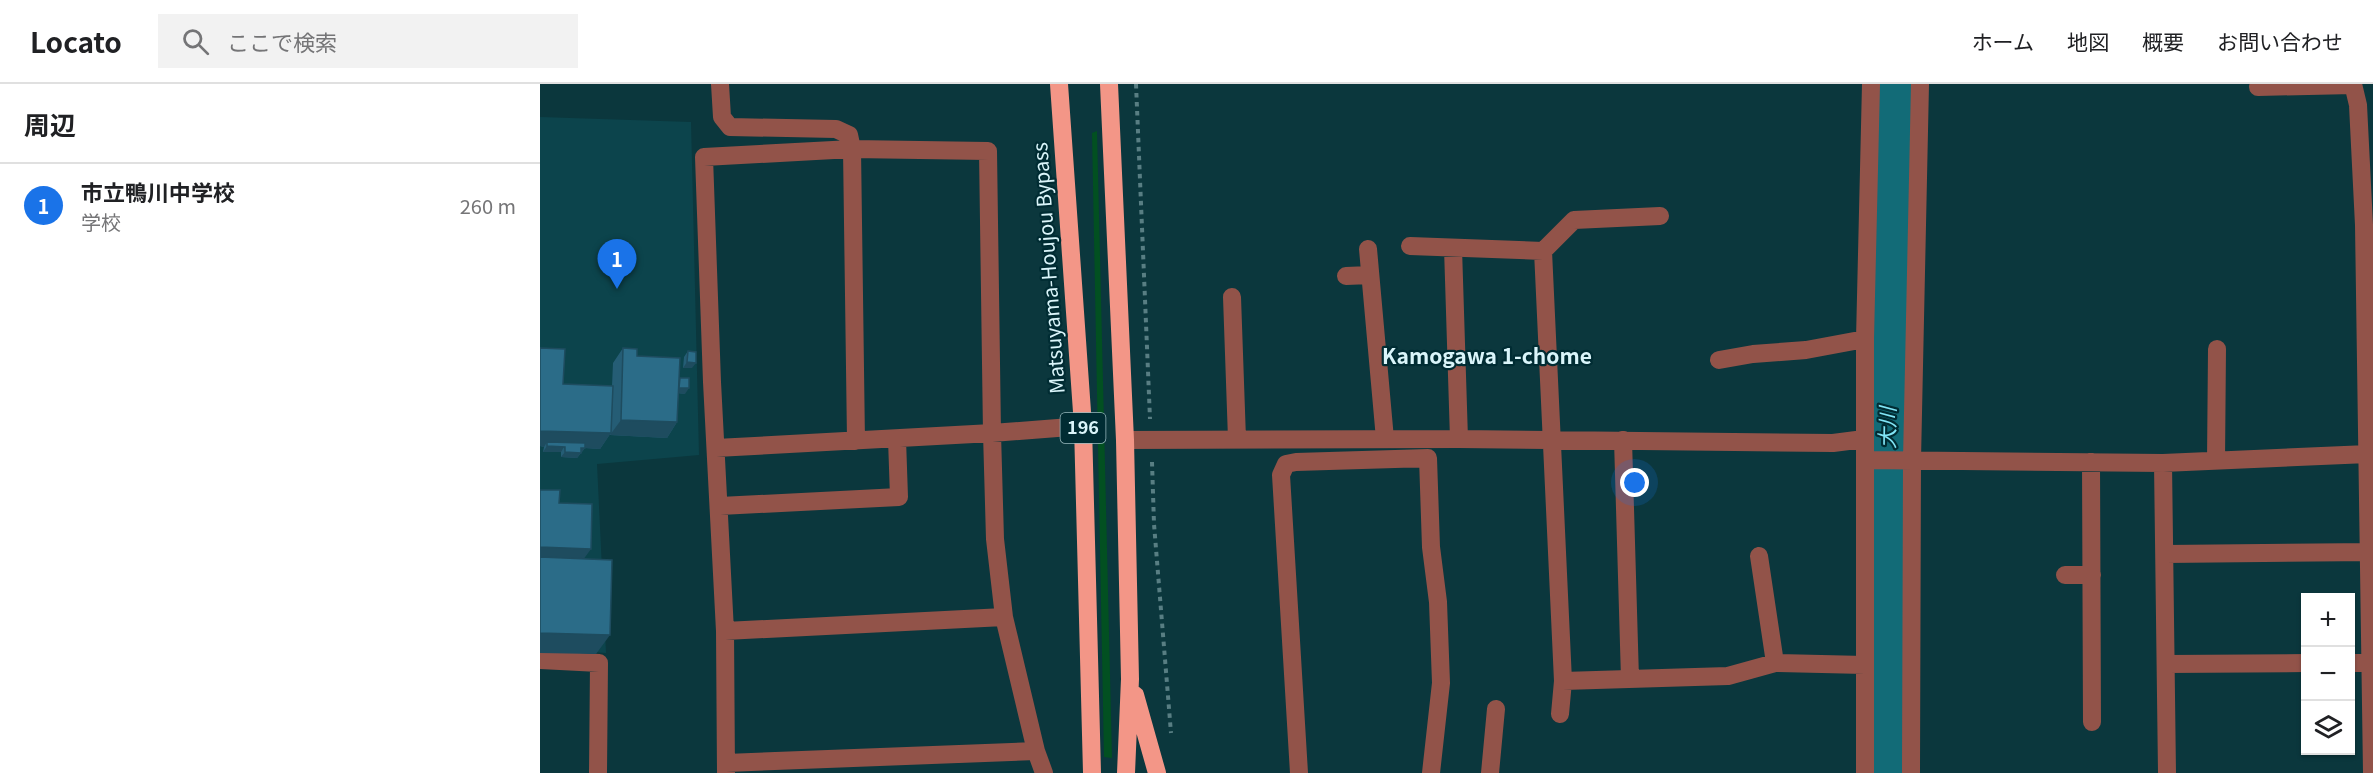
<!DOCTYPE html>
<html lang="ja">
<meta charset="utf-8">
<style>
body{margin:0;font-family:Georgia,"Noto Sans JP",serif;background:#f2f2f2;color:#202124}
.controls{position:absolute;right:18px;bottom:18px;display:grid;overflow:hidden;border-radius:0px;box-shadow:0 2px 4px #0004}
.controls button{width:54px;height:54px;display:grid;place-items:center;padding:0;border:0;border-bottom:2px solid #e0e0e0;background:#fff;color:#202124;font:30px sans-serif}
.you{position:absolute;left:1095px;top:399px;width:21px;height:21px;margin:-15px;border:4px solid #fff;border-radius:50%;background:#1a73e8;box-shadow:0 0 0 9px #1a73e833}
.badge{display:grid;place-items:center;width:39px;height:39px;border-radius:50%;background:#1a73e8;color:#fff;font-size:20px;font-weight:700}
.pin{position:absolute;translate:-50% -50px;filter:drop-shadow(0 2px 3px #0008)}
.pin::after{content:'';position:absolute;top:32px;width:21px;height:18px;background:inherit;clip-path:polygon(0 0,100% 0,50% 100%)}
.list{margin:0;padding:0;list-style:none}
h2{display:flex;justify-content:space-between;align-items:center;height:78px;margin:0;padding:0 24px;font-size:26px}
h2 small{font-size:20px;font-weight:400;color:#757577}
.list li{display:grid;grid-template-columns:39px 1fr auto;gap:18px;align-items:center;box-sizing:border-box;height:84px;padding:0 24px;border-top:2px solid #e0e0e0}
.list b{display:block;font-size:22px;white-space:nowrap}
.list p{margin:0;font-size:20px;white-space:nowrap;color:#757577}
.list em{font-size:20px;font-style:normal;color:#757577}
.icon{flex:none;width:33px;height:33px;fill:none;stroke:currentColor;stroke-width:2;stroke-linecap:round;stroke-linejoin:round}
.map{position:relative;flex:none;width:1833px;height:689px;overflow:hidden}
header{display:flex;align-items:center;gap:36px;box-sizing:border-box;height:84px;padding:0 30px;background:#fff;border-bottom:2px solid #e0e0e0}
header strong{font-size:28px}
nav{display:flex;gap:33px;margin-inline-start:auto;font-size:21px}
.search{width:420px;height:54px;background:#f2f2f2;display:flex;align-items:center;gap:15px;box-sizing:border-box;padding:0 21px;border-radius:0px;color:#757577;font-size:22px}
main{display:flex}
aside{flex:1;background:#fff}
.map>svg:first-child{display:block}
.built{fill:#0c444c}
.green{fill:#025021}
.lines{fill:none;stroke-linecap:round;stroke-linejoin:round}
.river{stroke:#126b77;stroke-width:48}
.path{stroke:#587e83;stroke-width:4;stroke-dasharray:4.5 4.5;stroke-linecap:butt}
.street{stroke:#925349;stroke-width:18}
.highway{stroke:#f39687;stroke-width:18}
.wall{fill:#255d75}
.shaded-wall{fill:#1e4c5f}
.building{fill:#2b6c88;stroke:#1e4c5f;stroke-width:1.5}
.labels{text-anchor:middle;stroke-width:4.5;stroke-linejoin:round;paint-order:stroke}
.shield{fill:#002c33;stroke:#99b9be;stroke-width:1.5}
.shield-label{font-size:18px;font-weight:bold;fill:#daf5fa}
.street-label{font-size:20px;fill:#daf5fa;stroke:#002c33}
.neighbourhood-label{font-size:21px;font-weight:bold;fill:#daf5fa;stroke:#002c33}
.water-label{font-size:21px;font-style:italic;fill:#81e6f7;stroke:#002c33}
</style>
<header>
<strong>Locato</strong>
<div class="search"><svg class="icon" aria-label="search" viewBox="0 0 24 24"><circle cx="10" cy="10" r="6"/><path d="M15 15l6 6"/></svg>ここで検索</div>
<nav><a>ホーム</a><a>地図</a><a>概要</a><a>お問い合わせ</a></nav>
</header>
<main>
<aside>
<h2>周辺<small></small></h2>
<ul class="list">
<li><span class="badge">1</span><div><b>市立鴨川中学校</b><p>学校</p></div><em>260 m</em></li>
</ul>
</aside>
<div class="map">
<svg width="1833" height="689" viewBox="0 0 1833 689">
<rect width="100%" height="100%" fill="#0b373d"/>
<path class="built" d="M0 33 151 38 159 371 57 380 66 569 0 564Z"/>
<path class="green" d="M557 47 572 674 564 673 552 49Z"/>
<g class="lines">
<path class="river" d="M1350 689 1347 419 1352 143V0"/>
<path class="path" d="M596 0 610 335
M612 378 614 440 631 649"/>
<path class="street" d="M180 0 182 33 190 43 296 45 309 51 312 65 164 73 172 298 185 547 186 689
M1813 0 1818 21 1824 141 1832 689
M1718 3 1813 1
M870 162 1003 167 1034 136 1120 132
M913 164 919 355
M828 165 845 355
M1003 167 1023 597 1020 630
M806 192 830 191
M692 213 697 355
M1179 276 1213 270 1266 266 1325 255
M585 356 919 355 1293 359 1324 355
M1083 356 1090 595
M176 364C268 359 360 354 452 349L448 67 312 65 316 357
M1325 376 1623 379 1828 370
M1676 377 1677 265
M1551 378 1552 638
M1623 379 1627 689
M180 422 359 413 357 355
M1625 470 1833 468
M1219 472 1235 579
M1525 491H1552
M185 547 464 533
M0 576 59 579 58 689
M1810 579H1833
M1626 580 1766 579
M1023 597 1188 592 1235 579 1325 581
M496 667 504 689
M186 679 496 667 464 533 455 455 452 349 543 342
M759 689 741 391 746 380 756 378 888 374 891 463 898 518 901 599 891 689
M950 689 956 625
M1325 689V255L1331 0
M1371 689 1372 376 1380 0"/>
<path class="highway" d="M519 0 543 342 552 689
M569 0 585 356 590 595 586 689
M595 611 617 689"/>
</g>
<path class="wall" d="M0 264 23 300 72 302 73 279 83 264 139 295 145 310 138 309 137 338 127 354 70 351V350L60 365 45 364 37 374 21 373V368H3L4 363 0 362Z
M148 267 152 284H143L144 273Z"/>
<path class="shaded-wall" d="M147 278 156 279 152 284H143Z
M139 304H149L145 310 136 309Z
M81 336 137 338 127 354 70 351Z
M0 347 71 349 60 365 45 364 37 374 21 373 25 368 24 363 21 368H3L7 362V358L4 363 0 362Z
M0 463 51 465 40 480 0 479Z
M0 549 70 551 56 570 0 569Z"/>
<path class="building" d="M0 264 25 265 23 300 73 302 71 349 0 347Z
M83 264 97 265V272L140 274 137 338 81 336Z
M148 267 156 268V279L147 278Z
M140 294H149V304H139Z
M7 358 45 359V364H41V369L25 368V363L7 362Z
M0 406H20L19 419 52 420 51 465 0 463Z
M0 473 72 476 70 551 0 549Z"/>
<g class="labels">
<rect class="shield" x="520.5" y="329" width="45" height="30" rx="4.5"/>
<g class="shield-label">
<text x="543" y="350">196</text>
</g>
<g class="street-label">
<text transform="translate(509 184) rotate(-94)" y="7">Matsuyama-Houjou Bypass</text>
</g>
<g class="neighbourhood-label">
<text x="947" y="280">Kamogawa 1-chome</text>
</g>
<g class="water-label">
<text transform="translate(1348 344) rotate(-89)" y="7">大川</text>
</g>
</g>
</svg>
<div class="controls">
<button>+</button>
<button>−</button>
<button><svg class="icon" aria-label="layers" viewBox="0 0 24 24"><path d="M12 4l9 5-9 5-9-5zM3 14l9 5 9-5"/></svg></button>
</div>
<div class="you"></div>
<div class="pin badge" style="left:77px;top:205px">1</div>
</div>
</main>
